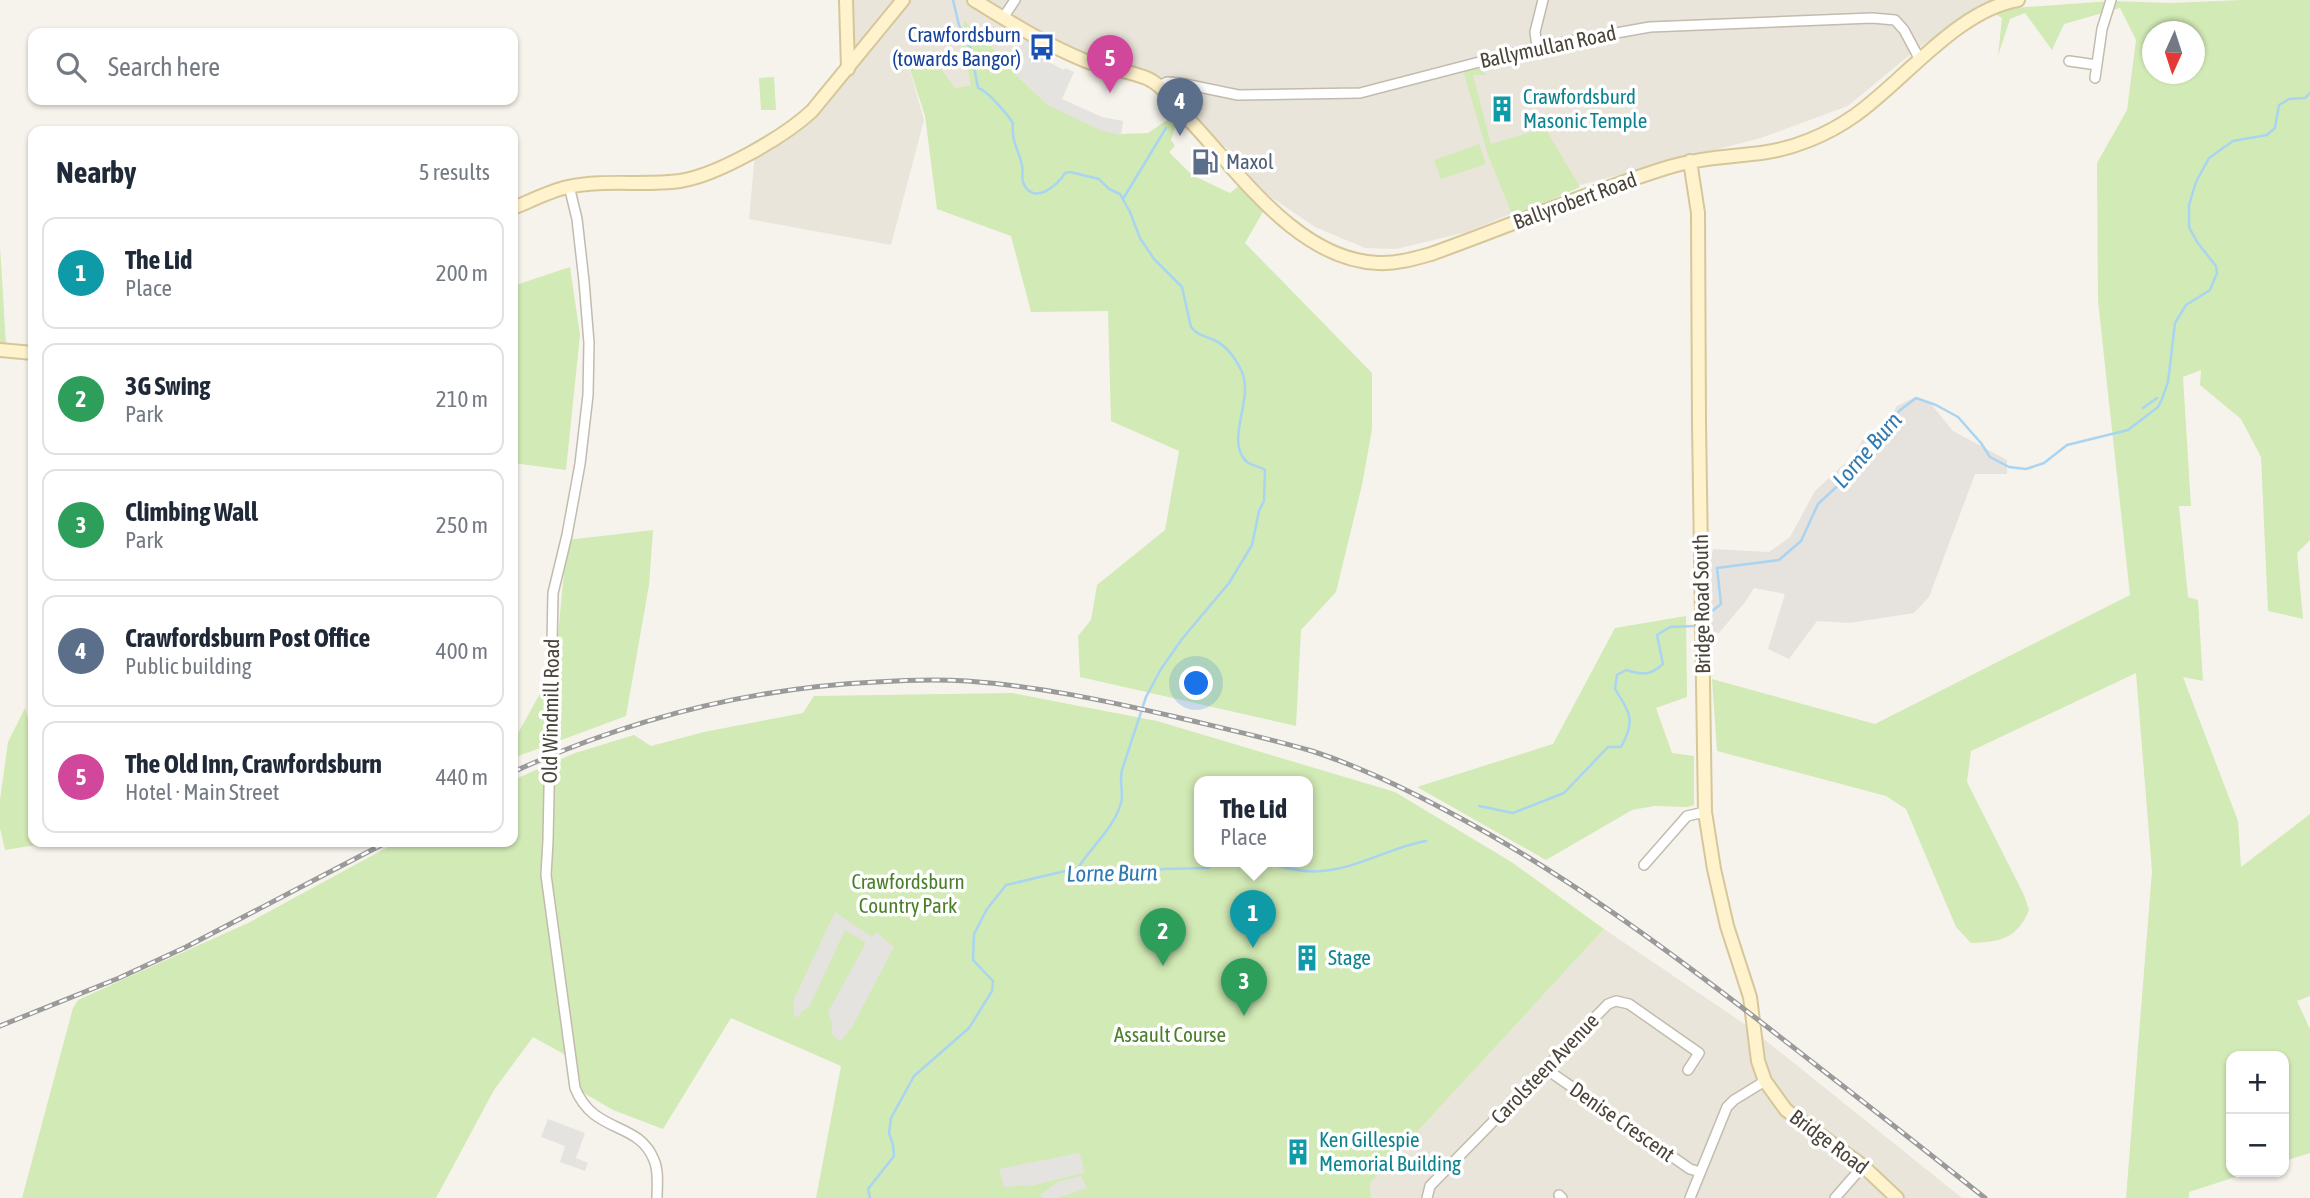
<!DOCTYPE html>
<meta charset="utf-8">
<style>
body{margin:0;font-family:"Asap Condensed",sans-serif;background:#f2f2f3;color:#1f2937}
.controls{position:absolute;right:21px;bottom:21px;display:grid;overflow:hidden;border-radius:14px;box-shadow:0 2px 5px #0004}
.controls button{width:63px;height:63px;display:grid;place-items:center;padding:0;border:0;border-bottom:2px solid #e0e1e3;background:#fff;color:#1f2937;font:35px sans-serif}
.compass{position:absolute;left:2142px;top:21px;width:63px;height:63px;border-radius:50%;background:#fff;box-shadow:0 2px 5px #0004;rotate:183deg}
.you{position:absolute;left:1197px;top:684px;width:24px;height:24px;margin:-18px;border:5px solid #fff;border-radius:50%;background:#1a73e8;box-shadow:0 0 0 10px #1a73e833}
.badge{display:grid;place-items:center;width:46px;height:46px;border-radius:50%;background:#fc3f1d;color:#fff;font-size:23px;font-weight:700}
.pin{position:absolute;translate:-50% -58px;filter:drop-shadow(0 2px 4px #0008)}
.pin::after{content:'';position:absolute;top:37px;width:24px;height:21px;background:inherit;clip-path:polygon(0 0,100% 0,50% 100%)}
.popup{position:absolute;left:1194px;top:776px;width:119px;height:91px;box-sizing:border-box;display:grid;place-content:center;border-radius:14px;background:#fff;filter:drop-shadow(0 2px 5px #0005);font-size:23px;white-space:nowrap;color:#747a83}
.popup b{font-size:26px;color:#1f2937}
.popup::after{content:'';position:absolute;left:50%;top:100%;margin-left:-14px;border:14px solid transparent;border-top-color:#fff}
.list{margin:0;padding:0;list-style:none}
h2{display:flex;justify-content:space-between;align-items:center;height:91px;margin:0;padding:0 28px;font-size:30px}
h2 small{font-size:23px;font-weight:400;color:#747a83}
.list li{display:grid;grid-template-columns:46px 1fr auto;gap:21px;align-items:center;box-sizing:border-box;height:112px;margin:0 14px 14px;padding:0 14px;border:2px solid #e0e1e3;border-radius:14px}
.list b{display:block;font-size:26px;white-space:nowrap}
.list p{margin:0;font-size:23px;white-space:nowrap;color:#747a83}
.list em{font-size:23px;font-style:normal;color:#747a83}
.icon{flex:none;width:38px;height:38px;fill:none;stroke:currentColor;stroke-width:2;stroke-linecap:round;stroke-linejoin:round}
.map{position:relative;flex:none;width:2310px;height:1198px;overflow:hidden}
.search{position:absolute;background:#fff;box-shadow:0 2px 5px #0004;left:28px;top:28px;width:490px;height:77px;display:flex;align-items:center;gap:18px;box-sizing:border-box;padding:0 24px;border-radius:14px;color:#747a83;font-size:26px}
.panel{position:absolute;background:#fff;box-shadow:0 2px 5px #0004;left:28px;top:126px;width:490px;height:721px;border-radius:14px}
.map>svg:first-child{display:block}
.residential{fill:#eae5da}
.industrial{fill:#e6e2dd}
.green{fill:#d2eab5;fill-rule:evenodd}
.parking{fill:#e5e3e0}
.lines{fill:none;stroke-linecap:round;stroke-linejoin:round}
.stream{stroke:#a9d4f2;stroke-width:2.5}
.street-casing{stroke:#c2bbae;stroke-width:12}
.secondary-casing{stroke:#d6c79b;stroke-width:16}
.street{stroke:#fff;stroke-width:9}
.secondary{stroke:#fff3cd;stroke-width:12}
.rail-casing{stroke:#9a9a9a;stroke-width:5}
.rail{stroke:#fff;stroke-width:2.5;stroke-dasharray:8;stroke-linecap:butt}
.labels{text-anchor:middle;stroke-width:7;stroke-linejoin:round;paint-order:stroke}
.transit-label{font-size:21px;fill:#164399;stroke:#fff;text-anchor:end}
.street-label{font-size:21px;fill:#4b4439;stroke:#fff}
.culture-label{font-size:21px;fill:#0d838f;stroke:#fff;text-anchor:start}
.service-label{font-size:21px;fill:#4e5e75;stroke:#fff;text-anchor:start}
.park-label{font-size:21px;fill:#4a7f2a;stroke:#fff}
.water-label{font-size:23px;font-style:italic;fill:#2e7ab2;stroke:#fff}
</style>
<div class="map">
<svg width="2310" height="1198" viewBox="0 0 2310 1198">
<rect width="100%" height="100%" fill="#f6f3ec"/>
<path class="residential" d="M846 0H2003L1984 4 1918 48 1848 106 1761 138 1580 185 1467 232 1396 249 1365 248 1315 227 1262 191 1230 151 1204 129 1153 77 1072 48 1031 30 1008 67 989 43 964 22 961 42 971 85 955 88 907 60 924 120 891 245 749 219 756 142 807 112 848 57Z
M1604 929 1749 1027 1962 1198H1371L1370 1183Z"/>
<path class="industrial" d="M1915 397 1931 404 1953 431 2007 460V474H1975L1929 597 1914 613 1849 623 1817 621 1789 659 1768 649 1785 594 1754 588 1745 602 1719 633 1710 631 1708 573 1713 549 1769 552 1790 537 1815 491 1854 455 1863 439 1884 427 1897 406Z"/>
<path class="green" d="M2241 0H2310V540L2297 553 2303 619 2268 611 2261 457 2241 419 2200 385 2201 370 2183 377 2191 506H2179L2188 597 2198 600 2203 681 2183 677 2238 821 2241 867 2310 814V996L2297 1001 2310 1029V1153L2284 1161V1056H2231V1172H2251L2189 1192V1198H2126L2152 871 2136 673 1971 751 1967 782 2024 895 2029 910C2017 939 2000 942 1971 943L1956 927 1906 809 1886 796 1717 751 1712 679 1875 724 2130 595 2098 301 2097 163 2127 110 2136 40 2120 8 2064 24 2052 50 2025 13 2010 19 1998 56 2002 18 1995 14 2013 8 2111 1 2171 3ZM2152 32H2194V74H2152Z
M964 21 989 43 1008 67 1048 105 1121 134 1148 133 1173 116 1177 121 1171 140 1175 146 1169 152 1192 175 1230 193 1241 184 1264 210 1245 243 1372 373V429L1362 485 1336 592 1301 630 1296 726 1080 677 1078 636 1091 620 1097 585 1165 530 1179 451 1111 421 1108 311 1031 312 1011 236 937 209 925 116 907 60 930 54 955 88 971 85 961 42Z
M1476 68 1481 69 1486 75H1473L1491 144 1545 128 1580 187 1513 217 1488 155 1464 74 1466 70Z
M774 77 776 110H761L759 78Z
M1479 144 1486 164 1441 179 1434 160Z
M0 246 6 345 0 344Z
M570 267 580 335 566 470 513 463V286Z
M653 530 649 585 626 716 513 758V742L555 667 567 540Z
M1686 616 1687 697 1656 708 1672 753 1694 756V805L1687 807 1654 806 1632 810 1546 860 1417 787 1553 744 1615 628Z
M1012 693 1157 721 1395 792 1513 863 1604 929 1370 1183 1371 1198H816L841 1066 731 1018 663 1129 613 1110 582 1092 571 1058 533 1037 494 1090 436 1198H22L73 1008 78 1000 250 922 397 842H513V780L575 753 634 735 651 746 704 732 803 713 814 696ZM1199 782H1307V862H1199Z
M25 708 33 737V842H55L5 850 0 828V800L8 742Z"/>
<path class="parking" d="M1026 38 1049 51 1045 60 1064 70 1065 68 1074 72 1062 99 1102 117 1123 121 1121 135 1102 131 1048 105 1008 67Z
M835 912 872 937 876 932 894 947 852 1027 840 1042 832 1034V1023L828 1012 866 943 845 930 809 1007 802 1011 798 1018 794 1015V999Z
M548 1119 585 1133 576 1158 588 1163 585 1171 560 1162 565 1146 541 1137Z
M1079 1153 1083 1164 1084 1173 1034 1185 1004 1187 999 1169Z
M1081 1176 1087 1188 1057 1198H1042L1040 1195 1058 1182Z"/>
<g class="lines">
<path class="stream" d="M953 0 959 25 970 46 978 88C987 90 1007 114 1013 123 1011 140 1018 149 1022 165 1023 170 1022 177 1023 182 1032 206 1057 187 1065 173L1070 172 1099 179 1109 189 1120 194 1130 212 1140 238 1154 259 1182 287 1191 327C1197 335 1205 336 1214 340 1227 346 1236 359 1242 372 1254 400 1225 440 1246 461 1249 465 1259 466 1265 470L1264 501 1259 511 1252 545 1229 583 1182 639 1161 669 1146 697 1122 770C1119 781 1124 794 1121 803 1114 828 1091 847 1078 868
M1123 199 1166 128
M2143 408 2157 398
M1706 616 1721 604 1717 568 1779 560 1801 541 1818 504 1845 479 1890 429 1899 411 1916 398 1936 405 1958 417 1981 443 1990 457 2009 467 2026 469 2044 463 2067 445 2128 430 2158 407 2162 399 2168 382 2175 323 2186 305 2210 290 2217 273 2216 266 2197 242 2189 227V205L2196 182 2209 158 2233 141 2267 135 2275 128 2279 105 2289 99 2305 98 2310 93
M1479 806 1513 813 1564 793 1608 747H1621C1636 721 1630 713 1615 689L1617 675 1626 670C1642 675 1650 676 1663 664L1657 635 1670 627 1694 626 1698 622
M1263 862C1282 867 1303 873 1322 871 1359 868 1391 847 1426 841
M870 1198 868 1189 894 1156 893 1145 889 1133 891 1118 914 1076 969 1028 992 991 993 981 973 960 974 934 987 909 1006 885 1078 868 1103 877 1164 869 1208 868 1216 862"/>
<g class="street-casing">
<path id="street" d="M1003 18 1015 0
M1537 47 1535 32 1543 0
M2069 61 2097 65
M2095 78 2102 29 2111 0
M1159 86 1167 82 1180 83 1238 95 1360 93 1537 47 1650 27 1872 18 1895 20 1904 30 1920 60
M569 186 577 219 584 281 589 343 588 395 580 464 567 535 553 593 548 841 546 875 575 1088C594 1135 638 1120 654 1160 659 1171 657 1186 657 1198
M1644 865 1687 816 1705 812
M1546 1069 1690 1169 1700 1172
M1559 1195 1562 1198
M1427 1198 1430 1186 1608 1004 1616 1001 1629 1004 1699 1053 1688 1070
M1690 1198 1727 1107 1734 1100 1765 1081
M1835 1198 1863 1166"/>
</g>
<g class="secondary-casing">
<path id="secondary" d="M846 0 848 69
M974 0C1010 22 1046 45 1086 61 1104 68 1138 72 1152 81 1165 88 1181 111 1192 123 1241 175 1299 260 1378 263 1396 264 1413 259 1431 254 1509 226 1586 193 1666 168 1697 158 1728 157 1761 153 1793 149 1827 135 1854 116 1903 82 1957 10 2018 0
M1690 161 1698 213 1699 424 1705 812 1714 869 1727 926 1750 997 1758 1061 1765 1081 1786 1110 1863 1166 1897 1198
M513 208C531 201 549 191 568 187 604 179 643 186 680 181 718 175 784 137 812 111L903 0
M0 350 33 353"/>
</g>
<use href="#street" class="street"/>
<use href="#secondary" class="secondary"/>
<g class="rail-casing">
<path id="rail" d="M513 772C629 719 749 688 876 682 906 680 937 679 967 681 1038 686 1107 701 1176 717 1222 728 1267 738 1312 751 1358 766 1404 788 1447 811 1561 871 1664 947 1766 1026 1839 1083 1913 1140 1985 1198
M0 1026 119 978 186 947 387 842"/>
</g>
<use href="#rail" class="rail"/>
</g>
<defs>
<g id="bus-bare" transform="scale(2.1)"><path d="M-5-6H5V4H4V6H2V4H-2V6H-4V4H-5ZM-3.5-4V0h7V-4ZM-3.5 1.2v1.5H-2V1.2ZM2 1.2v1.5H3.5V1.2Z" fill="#1a4fb4" stroke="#fff" stroke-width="2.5" paint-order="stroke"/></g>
<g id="building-bare" transform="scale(2.1)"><path d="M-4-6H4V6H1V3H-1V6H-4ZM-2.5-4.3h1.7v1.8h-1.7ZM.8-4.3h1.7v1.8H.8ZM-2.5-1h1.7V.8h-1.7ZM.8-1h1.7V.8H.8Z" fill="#0f9aa8" stroke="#fff" stroke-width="2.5" paint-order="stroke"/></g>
<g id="fuel-bare" transform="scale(2.1)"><path d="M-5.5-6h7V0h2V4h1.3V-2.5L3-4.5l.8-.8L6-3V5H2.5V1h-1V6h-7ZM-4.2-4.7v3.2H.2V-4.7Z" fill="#5c6f8a" stroke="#fff" stroke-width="2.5" paint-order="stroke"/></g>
</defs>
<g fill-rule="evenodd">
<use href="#bus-bare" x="1042" y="47"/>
<use href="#building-bare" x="1502" y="109"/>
<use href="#fuel-bare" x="1205" y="162"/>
<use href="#building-bare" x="1307" y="958"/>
<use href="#building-bare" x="1298" y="1152"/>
</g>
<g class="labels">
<g class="transit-label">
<text x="1021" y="42">Crawfordsburn<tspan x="1021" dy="24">(towards Bangor)</tspan></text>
</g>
<g class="street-label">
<text transform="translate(1548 47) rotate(-12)" y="7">Ballymullan Road</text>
<text transform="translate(1575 201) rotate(-20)" y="7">Ballyrobert Road</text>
<text transform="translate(1702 604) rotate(-91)" y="7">Bridge Road South</text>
<text transform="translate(551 711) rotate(-89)" y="7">Old Windmill Road</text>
<text transform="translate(1545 1069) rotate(-46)" y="7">Carolsteen Avenue</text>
<text transform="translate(1622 1122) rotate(35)" y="7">Denise Crescent</text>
<text transform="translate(1829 1142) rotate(37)" y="7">Bridge Road</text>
</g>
<g class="culture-label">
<text x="1523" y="104">Crawfordsburd<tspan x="1523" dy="24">Masonic Temple</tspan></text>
<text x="1328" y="965">Stage</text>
<text x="1319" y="1147">Ken Gillespie<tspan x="1319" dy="24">Memorial Building</tspan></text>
</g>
<g class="service-label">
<text x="1226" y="169">Maxol</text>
</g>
<g class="park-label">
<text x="908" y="889">Crawfordsburn<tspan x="908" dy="24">Country Park</tspan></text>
<text x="1170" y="1042">Assault Course</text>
</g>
<g class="water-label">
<text transform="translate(1867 450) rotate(-49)" y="8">Lorne Burn</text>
<text transform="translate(1112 873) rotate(-1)" y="8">Lorne Burn</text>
</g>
</g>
</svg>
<div class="controls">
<button>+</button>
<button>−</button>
</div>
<svg class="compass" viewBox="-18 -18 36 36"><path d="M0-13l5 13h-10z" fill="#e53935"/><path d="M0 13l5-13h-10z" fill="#747a83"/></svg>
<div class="you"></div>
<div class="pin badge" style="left:1253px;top:948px;background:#0f9aa8">1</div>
<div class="popup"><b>The Lid</b>Place</div>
<div class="pin badge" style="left:1163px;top:966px;background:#2e9e5b">2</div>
<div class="pin badge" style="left:1244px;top:1016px;background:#2e9e5b">3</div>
<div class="pin badge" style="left:1180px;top:136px;background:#5c6f8a">4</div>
<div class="pin badge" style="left:1110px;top:93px;background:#d1479c">5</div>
<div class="search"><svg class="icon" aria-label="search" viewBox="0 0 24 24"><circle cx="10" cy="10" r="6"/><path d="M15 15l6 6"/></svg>Search here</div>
<section class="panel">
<h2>Nearby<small>5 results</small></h2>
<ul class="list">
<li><span class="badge" style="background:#0f9aa8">1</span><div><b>The Lid</b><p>Place</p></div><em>200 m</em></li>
<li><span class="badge" style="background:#2e9e5b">2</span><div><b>3G Swing</b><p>Park</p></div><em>210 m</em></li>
<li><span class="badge" style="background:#2e9e5b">3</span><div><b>Climbing Wall</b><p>Park</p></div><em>250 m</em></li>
<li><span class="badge" style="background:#5c6f8a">4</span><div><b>Crawfordsburn Post Office</b><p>Public building</p></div><em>400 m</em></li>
<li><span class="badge" style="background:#d1479c">5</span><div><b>The Old Inn, Crawfordsburn</b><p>Hotel · Main Street</p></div><em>440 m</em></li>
</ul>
</section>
</div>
